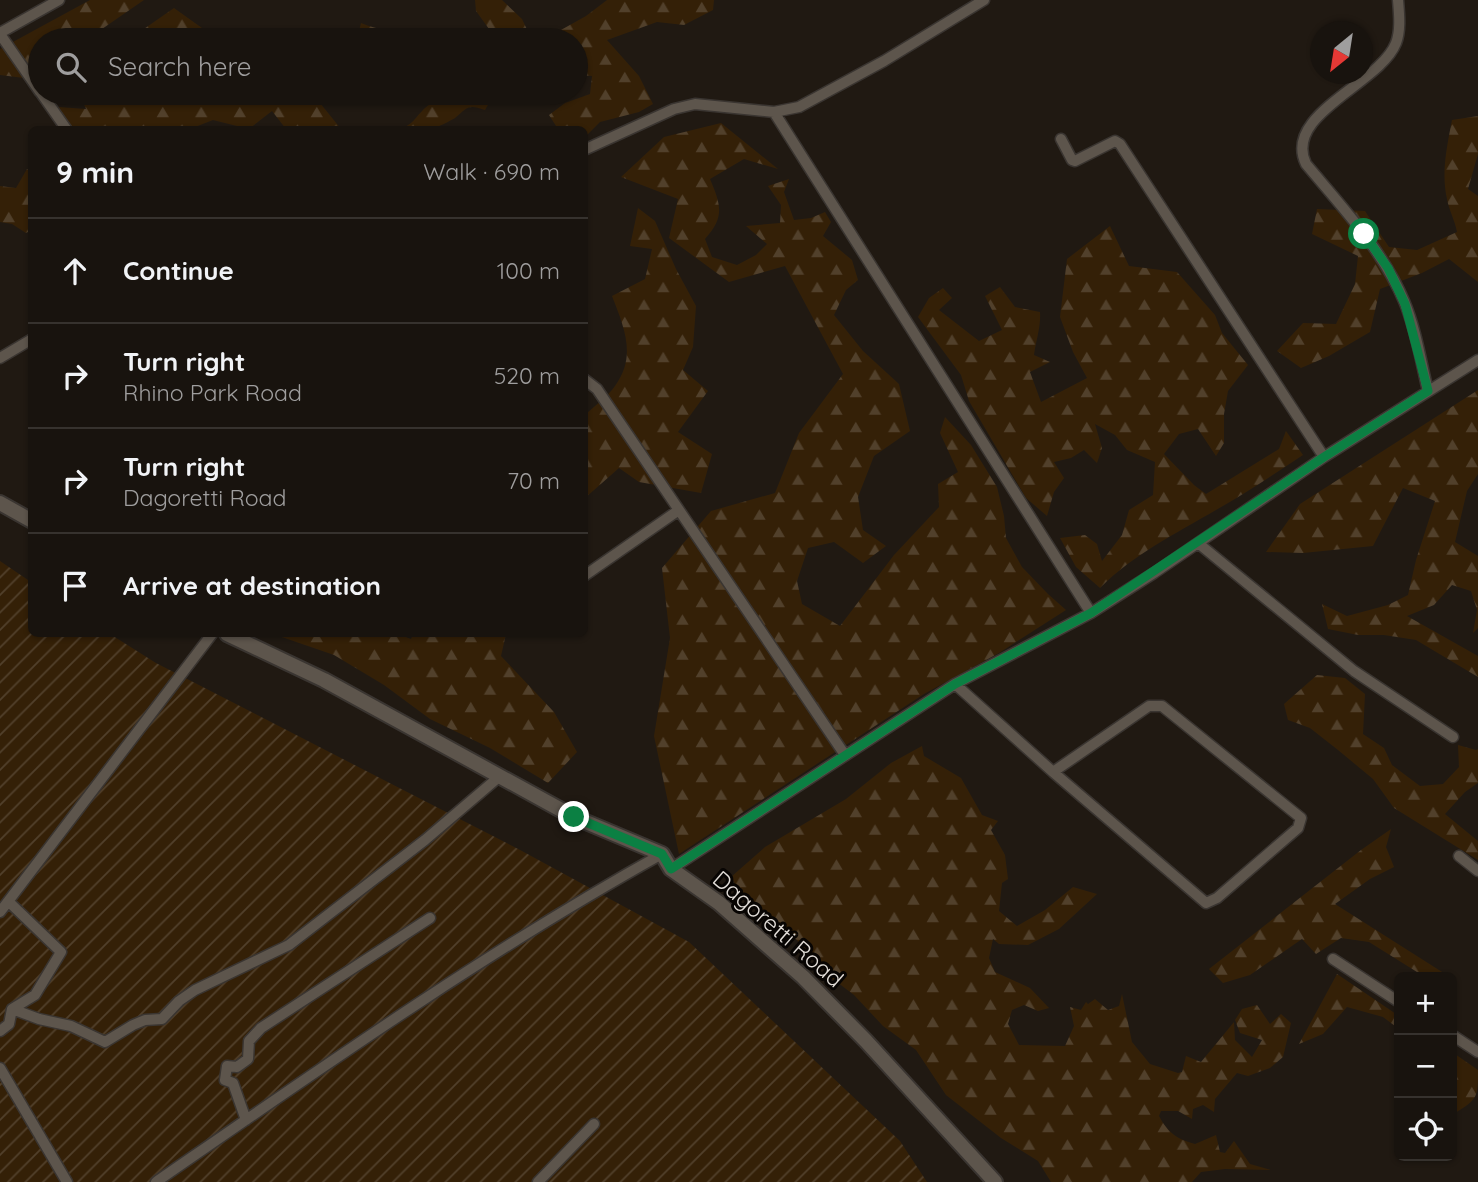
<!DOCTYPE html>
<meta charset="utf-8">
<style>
body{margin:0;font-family:Quicksand,sans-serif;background:#211c17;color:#f1f3f6}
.controls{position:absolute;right:21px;bottom:21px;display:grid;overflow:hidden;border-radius:10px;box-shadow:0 2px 5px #0004}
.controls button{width:63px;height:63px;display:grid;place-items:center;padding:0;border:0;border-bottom:2px solid #36322e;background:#18130e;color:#f1f3f6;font:35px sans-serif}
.compass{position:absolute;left:1310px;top:21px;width:63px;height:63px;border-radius:50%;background:#18130e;box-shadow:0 2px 5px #0004;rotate:210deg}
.stop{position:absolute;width:21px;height:21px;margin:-16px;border:5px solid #0b8043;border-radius:50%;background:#fff}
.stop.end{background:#0b8043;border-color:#fff;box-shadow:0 2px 7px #0008}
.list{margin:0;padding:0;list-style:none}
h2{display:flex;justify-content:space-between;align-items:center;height:91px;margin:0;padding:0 28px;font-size:30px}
h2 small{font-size:23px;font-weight:400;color:#9f9e9e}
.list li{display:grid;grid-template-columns:46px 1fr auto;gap:21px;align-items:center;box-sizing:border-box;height:105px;padding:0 28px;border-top:2px solid #36322e}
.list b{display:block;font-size:26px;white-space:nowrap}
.list p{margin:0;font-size:23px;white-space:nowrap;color:#9f9e9e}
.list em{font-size:23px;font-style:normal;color:#9f9e9e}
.icon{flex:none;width:38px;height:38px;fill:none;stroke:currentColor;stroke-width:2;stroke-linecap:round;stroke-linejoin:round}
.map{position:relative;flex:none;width:1478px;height:1182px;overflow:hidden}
.search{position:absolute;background:#18130e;box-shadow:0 2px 5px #0004;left:28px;top:28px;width:560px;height:77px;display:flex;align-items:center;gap:18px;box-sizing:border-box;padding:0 24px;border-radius:38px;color:#9f9e9e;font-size:26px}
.panel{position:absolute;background:#18130e;box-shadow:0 2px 5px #0004;left:28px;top:126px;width:560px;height:511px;border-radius:10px}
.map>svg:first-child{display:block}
.forest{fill:url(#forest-firs)}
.garden{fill:url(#garden-furrows)}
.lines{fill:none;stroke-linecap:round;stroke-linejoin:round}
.street-casing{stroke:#3a3531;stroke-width:13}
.secondary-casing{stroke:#3a3531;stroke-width:18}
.street{stroke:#5d554c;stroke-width:10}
.secondary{stroke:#5d554c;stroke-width:14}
.route{stroke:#0b8043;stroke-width:9}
.labels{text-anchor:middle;stroke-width:6;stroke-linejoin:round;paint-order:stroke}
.street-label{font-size:23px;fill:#e3ded9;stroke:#080503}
</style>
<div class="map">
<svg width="1478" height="1182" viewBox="0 0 1478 1182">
<defs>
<pattern id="forest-firs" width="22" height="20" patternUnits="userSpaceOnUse" patternTransform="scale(1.75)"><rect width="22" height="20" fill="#342007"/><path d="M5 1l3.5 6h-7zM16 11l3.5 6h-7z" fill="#51402b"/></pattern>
<pattern id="garden-furrows" width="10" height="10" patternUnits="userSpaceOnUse" patternTransform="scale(1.75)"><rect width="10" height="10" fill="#342007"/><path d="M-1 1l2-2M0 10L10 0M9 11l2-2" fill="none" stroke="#51402b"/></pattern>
</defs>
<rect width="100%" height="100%" fill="#201912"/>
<path class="forest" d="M90 0H144L102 29 98 40H40V80L0 75V49Z
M475 0H502L522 19 532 40H505L503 30 489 29 476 11Z
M607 0H714L713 10 684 25 657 22 607 40 639 76 653 104 639 112 600 122 585 137 584 130 558 129 549 115 565 103 590 94 592 76 576 75V40H543L586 16Z
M174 8 202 28 200 40H148L141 31Z
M361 23C380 31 398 31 416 40H310L308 37 317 32 326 34 338 29 358 35Z
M79 93H127L146 102 168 93H312L341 129H286L272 111 249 129 213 120 190 129H63L59 107 86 109Z
M448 93H504V98H492L485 110C468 104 468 107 455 118 452 120 434 129 430 130 421 132 410 130 401 129 414 123 414 119 423 110 426 106 443 96 448 93Z
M1478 116V154L1468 189 1478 196V282L1449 259 1422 273 1380 289 1370 332 1329 356 1301 368 1277 351 1303 323 1336 324 1355 284 1358 256 1312 234 1317 209 1365 211 1389 247 1417 250 1457 232C1455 221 1449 210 1447 199 1441 173 1447 146 1452 120Z
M721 123 778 169 744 159 710 179C721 205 725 217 705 239L712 257 737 265 756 255 767 244 746 226 780 223 781 205 768 186 789 179 784 192 794 220 811 218 825 212 831 222 823 236 852 260 858 280 846 290 834 315 863 351 899 384 910 431 874 456 858 497 863 530 886 546 863 563 834 542 808 548 797 581 802 604 840 626 894 555 939 507 938 484 958 472 940 433 945 417 971 445 997 487 1004 516 1006 538 1022 567 1048 594 1066 610 999 653 924 694 679 854 654 736 670 638 662 568 711 511 775 493 799 433 843 374 785 266 729 282 669 238 678 199 621 177 664 137Z
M27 169 31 172 32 230 26 233 12 224 0 222V186L16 188Z
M638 208 655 221 676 269 696 306 693 347 683 370 708 391 678 432 712 454 701 493 639 482 619 468 585 498 587 413C596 405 608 396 615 386 637 356 624 327 612 296L645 279 652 249 630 246Z
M1110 226 1129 266 1177 272 1215 315 1222 333 1248 365 1228 391 1224 414V443L1216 456 1198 429 1179 434 1164 454 1194 485 1206 494 1279 449 1286 431 1303 455C1274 474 1246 493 1216 510 1175 534 1134 554 1100 588L1076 567 1060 538 1085 535 1097 544 1102 561 1122 535 1129 510 1153 495 1155 462 1127 450 1115 435 1095 424 1102 448 1097 463 1084 450 1071 458 1054 462 1064 478 1054 492 1047 516 1026 498 969 401 961 375 918 317 929 298 943 288 952 298 939 310 979 341 1002 330 985 296 1000 287 1015 307 1040 312C1041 327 1036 340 1034 355L1050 362 1030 372 1041 402 1087 378 1073 352 1060 317 1067 259Z
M1478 390V474L1467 491 1455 542 1478 556V628L1473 633 1477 610 1471 591 1452 585 1434 605 1407 616 1478 656V677L1416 640 1384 635H1358L1328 629 1322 604 1347 616 1388 605 1408 595 1416 560 1435 501 1403 488 1373 546 1303 553 1266 552 1300 504Z
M273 634H398L411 639 413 634H506L501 656 554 712 577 752 548 783 490 748 430 719 384 685 334 655Z
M1317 675 1345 678 1365 694 1363 734 1384 748 1392 765 1420 786 1443 784 1459 767 1458 745 1476 750 1478 749V783L1465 792 1445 814 1478 841V860L1394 808 1373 779 1338 750 1310 728 1288 720 1284 704Z
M922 746 924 756 961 778 982 815 998 821 991 830 1005 855 1008 879 1002 883 999 911 1017 926 1045 910 1073 887 1097 894 1059 929 1028 945 999 944 993 939 989 958 995 972 1030 988 1049 1008 1038 1011 1024 1005 1012 1010 1008 1024 1019 1045 1065 1046 1074 1026 1070 1007 1081 1010 1086 1002 1088 1004 1095 999 1108 1010 1119 1006 1122 994 1132 1042 1150 1064 1178 1073 1182 1072 1186 1056 1201 1062 1234 1022 1235 1040 1252 1057 1262 1040 1240 1033 1235 1020 1242 1009 1257 1005 1270 1024 1281 1014 1291 1023 1283 1057 1270 1068 1248 1076 1237 1073 1215 1099 1214 1112 1203 1105 1193 1109 1192 1119 1178 1111H1161L1159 1116C1168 1133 1177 1139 1195 1144L1216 1135 1220 1152 1225 1153 1234 1141 1250 1164 1271 1170 1225 1169 1201 1172 1192 1182H1051L1038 1161 1001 1138 946 1095 916 1050 883 1026 854 995 833 979 794 937 742 895 731 877 765 847 846 799 891 763Z
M1391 829 1386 847 1394 867 1370 879 1335 904 1450 977H1425L1369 942 1341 938 1316 954 1302 939 1250 975 1223 983 1209 969 1361 850Z
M1337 974 1399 1016V1029L1383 1017 1347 1007 1323 1034 1299 1044Z
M1452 1052 1478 1070C1478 1097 1478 1099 1455 1113Z"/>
<path class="garden" d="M0 561 31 582 32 634H110L156 663 522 851 689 942 900 1141 927 1182H0Z"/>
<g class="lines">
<g class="street-casing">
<path id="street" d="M1398 0C1399 13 1401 30 1396 43 1380 84 1282 114 1306 164 1342 207 1382 249 1404 301 1416 329 1421 362 1428 391
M0 33 59 0
M0 34 40 92
M41 93 67 130
M774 112 1091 613
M1061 139 1072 160 1075 161 1115 141 1120 144 1324 457
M584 150 674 109 695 104 774 112 799 107 884 61 984 0
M0 358 32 339
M584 379 597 389 845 755
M1198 543 1354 671 1453 737
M584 576 679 510
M955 684 1053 772 1206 903 1217 898 1298 828 1301 818 1162 706H1149L1053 772
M1459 856 1478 871
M671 869 955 684 1091 613 1154 573 1324 457 1478 360
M0 912 212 634
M1333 959 1399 1002
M12 1009 39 1019 71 1026 105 1042 133 1025 145 1020 162 1019 179 1001 195 990 289 945 425 840 500 776
M0 1031 9 1024 12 1009 35 995 61 952 9 902
M1452 1035 1478 1052
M0 1068 67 1182
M246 1120 233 1083 225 1080 227 1066 237 1067 248 1059 249 1041 261 1028 430 918
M156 1182C321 1068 486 952 662 854
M538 1182 594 1124"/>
</g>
<g class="secondary-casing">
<path id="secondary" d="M0 503 32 521
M227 634 324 680 574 817 662 854 671 869 719 903 803 977 866 1041 995 1182"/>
</g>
<use href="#street" class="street"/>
<use href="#secondary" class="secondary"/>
</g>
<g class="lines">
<path class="route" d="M574 817 662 854 671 869 955 684 1091 613 1324 457 1428 391 1405 304 1388 268 1364 234"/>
</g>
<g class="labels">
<g class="street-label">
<text transform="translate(778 929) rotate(41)" y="8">Dagoretti Road</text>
</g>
</g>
</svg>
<div class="controls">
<button>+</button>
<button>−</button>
<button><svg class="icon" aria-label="locate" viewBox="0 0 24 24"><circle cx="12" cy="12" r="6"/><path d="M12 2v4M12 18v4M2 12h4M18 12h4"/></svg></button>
</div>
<svg class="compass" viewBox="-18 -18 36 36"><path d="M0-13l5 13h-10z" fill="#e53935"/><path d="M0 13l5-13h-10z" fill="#9f9e9e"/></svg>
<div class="stop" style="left:1364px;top:234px"></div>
<div class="stop end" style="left:574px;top:817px"></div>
<div class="search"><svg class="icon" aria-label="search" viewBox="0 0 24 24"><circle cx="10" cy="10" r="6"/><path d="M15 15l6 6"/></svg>Search here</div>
<section class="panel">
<h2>9 min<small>Walk · 690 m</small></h2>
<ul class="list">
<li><svg class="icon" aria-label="ahead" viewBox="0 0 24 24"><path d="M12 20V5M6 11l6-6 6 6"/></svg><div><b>Continue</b></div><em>100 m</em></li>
<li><svg class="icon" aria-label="right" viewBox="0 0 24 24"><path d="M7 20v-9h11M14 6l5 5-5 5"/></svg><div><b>Turn right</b><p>Rhino Park Road</p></div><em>520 m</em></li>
<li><svg class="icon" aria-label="right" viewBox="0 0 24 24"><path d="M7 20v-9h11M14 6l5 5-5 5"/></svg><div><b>Turn right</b><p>Dagoretti Road</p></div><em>70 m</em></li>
<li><svg class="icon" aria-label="arrive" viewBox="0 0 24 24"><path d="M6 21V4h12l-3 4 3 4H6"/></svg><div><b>Arrive at destination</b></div></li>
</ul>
</section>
</div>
